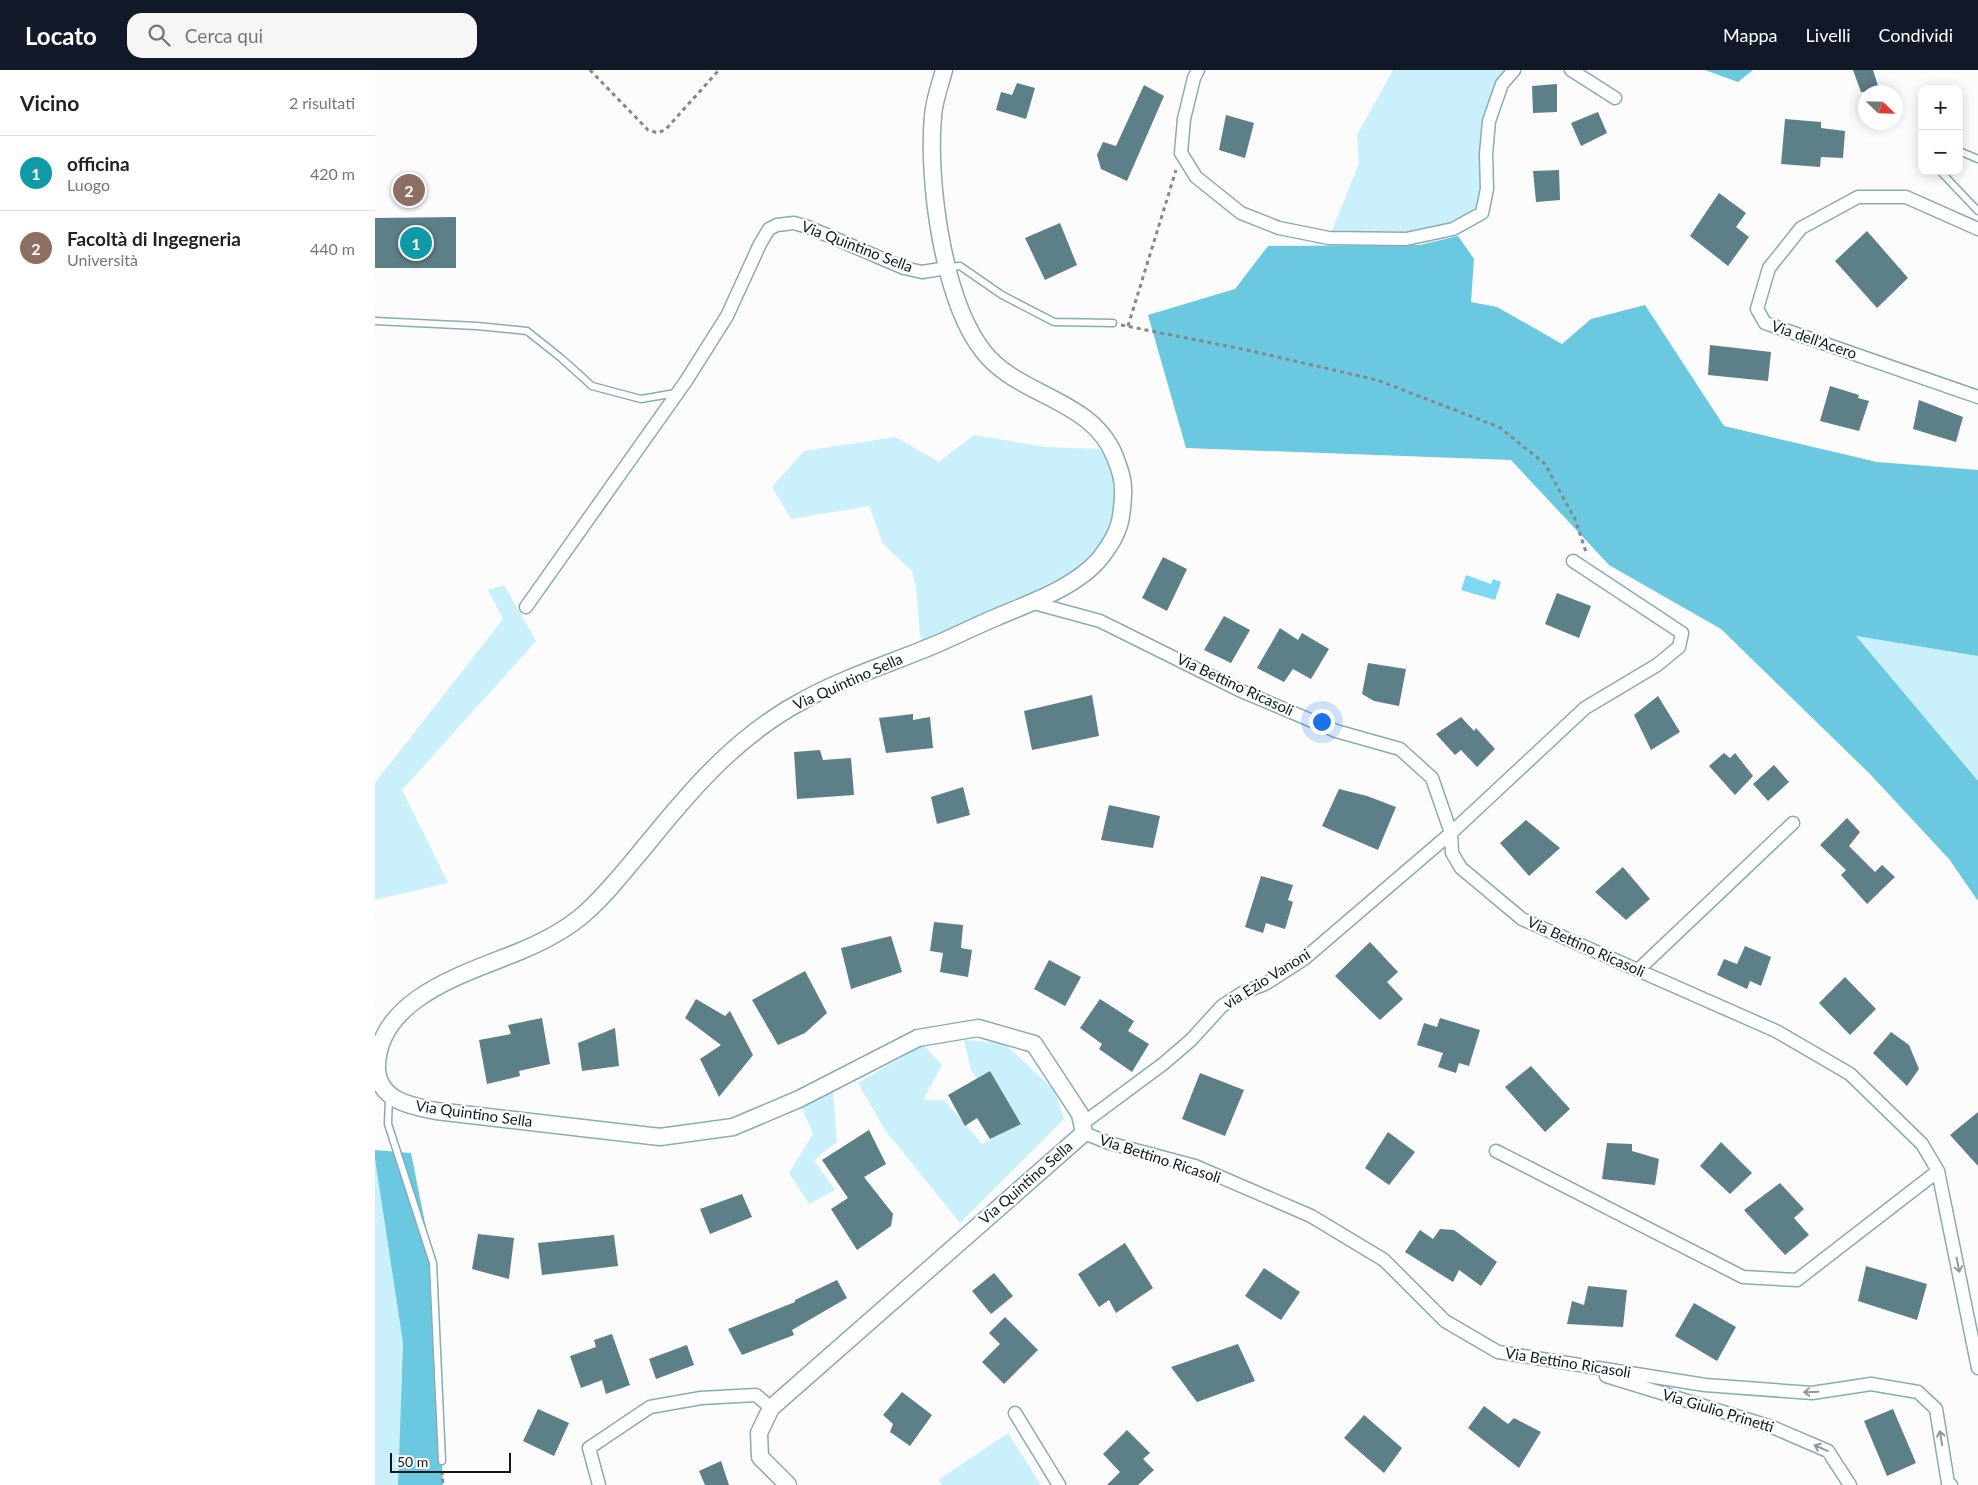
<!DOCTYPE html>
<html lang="it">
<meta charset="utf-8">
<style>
body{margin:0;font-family:Lato,sans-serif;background:#f6f6f6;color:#222}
.controls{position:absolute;right:15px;top:15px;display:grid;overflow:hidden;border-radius:10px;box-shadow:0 2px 12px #0003}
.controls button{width:45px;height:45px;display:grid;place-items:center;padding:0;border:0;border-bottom:1px solid #e0e0e0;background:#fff;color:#222;font:25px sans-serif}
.compass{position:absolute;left:1483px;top:15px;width:45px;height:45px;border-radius:50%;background:#fff;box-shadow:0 2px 12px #0003;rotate:113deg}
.scale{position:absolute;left:15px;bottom:12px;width:121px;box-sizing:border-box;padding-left:5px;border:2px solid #0c1a1e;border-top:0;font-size:14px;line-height:18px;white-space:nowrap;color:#0c1a1e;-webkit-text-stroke:4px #fff;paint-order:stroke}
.you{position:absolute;left:946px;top:651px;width:18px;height:18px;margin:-12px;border:4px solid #fff;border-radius:50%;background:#1a73e8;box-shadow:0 0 0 8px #1a73e833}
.badge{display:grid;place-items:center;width:32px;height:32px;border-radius:50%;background:#111827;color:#fff;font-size:16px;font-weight:700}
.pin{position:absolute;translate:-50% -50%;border:2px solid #fff;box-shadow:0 1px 5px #0006}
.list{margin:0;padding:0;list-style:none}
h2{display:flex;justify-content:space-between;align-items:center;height:65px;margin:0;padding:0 20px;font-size:21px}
h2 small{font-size:16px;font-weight:400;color:#767676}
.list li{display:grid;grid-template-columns:32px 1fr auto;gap:15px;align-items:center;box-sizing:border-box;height:75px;padding:0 20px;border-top:1px solid #e0e0e0}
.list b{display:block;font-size:19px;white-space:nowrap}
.list p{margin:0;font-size:16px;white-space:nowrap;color:#767676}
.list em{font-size:16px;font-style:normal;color:#767676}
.icon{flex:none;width:28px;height:28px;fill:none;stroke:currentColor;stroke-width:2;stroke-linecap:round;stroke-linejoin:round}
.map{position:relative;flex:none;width:1603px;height:1415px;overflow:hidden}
header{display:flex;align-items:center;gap:30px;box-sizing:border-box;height:70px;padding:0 25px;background:#111827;color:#fff}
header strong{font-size:24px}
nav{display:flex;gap:28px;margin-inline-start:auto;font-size:18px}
.search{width:350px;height:45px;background:#f6f6f6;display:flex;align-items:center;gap:12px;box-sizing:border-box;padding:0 18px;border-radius:15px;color:#767676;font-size:19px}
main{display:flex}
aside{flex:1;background:#fff}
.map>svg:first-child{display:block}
.green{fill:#caf0fb}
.forest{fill:#6ac8e0}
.water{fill:#7cd9f1}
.building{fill:#5d7f88}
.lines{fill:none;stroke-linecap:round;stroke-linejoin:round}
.service-casing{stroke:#88acb5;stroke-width:9}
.minor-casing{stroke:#88acb5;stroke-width:15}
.tertiary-casing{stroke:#88acb5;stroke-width:19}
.path{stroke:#82898b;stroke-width:3;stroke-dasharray:4 4;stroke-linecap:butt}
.service{stroke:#fff;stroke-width:6}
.minor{stroke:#fff;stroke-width:12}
.tertiary{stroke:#fff;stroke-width:16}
.oneway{stroke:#92989a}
.labels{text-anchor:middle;stroke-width:4.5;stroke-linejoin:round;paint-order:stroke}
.street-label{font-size:15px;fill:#0c1a1e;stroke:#fff}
</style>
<header>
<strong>Locato</strong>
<div class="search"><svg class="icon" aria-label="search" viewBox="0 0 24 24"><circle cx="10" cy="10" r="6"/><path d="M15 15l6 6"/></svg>Cerca qui</div>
<nav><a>Mappa</a><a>Livelli</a><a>Condividi</a></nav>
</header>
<main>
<aside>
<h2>Vicino<small>2 risultati</small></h2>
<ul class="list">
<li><span class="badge" style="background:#0f9aa8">1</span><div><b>officina</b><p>Luogo</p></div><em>420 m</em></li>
<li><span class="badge" style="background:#8d6e63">2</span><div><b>Facoltà di Ingegneria</b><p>Università</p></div><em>440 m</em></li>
</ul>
</aside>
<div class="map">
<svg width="1603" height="1415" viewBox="0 0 1603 1415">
<rect width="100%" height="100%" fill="#fcfcfc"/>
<path class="green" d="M1018 0H1139L1114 51 1107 143 1031 169 954 168 984 93 982 65Z
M599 365 671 377 726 379 738 408 740 434 730 468 701 500 591 553 547 571 545 565 541 517 537 501 508 474 494 436 416 449 397 417 429 381 520 367 564 392Z
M129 515 161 571 27 720 73 813 0 830V713L128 549 113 520Z
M1480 566 1603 586V711Z
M589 970 629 973 679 1020 689 1049 585 1153 510 1060 483 1013 548 975 567 995 548 1030H569L607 1074 646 1053 615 1001 602 1008 596 1000Z
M458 1021 462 1072 439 1090 460 1120 434 1134 414 1103 438 1064 426 1036Z
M0 1089 28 1273 23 1415H0Z
M633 1363 666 1415H567L563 1410Z"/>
<path class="forest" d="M1330 0H1378L1363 12Z
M1083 166 1099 189 1096 232 1122 237 1187 274 1216 249 1270 235 1349 356 1502 392 1603 400V586L1481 566 1603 711V831L1574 789 1495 704 1346 559 1234 495 1136 390 811 378 773 245 860 219 893 176 1045 175Z
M0 1080 36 1083 58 1193 68 1415H23L28 1273 0 1089Z"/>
<path class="water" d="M1091 505 1116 514 1118 509 1126 512 1120 530 1086 520Z"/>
<path class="building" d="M1478 0H1498L1505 22H1486Z
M642 13 660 18 651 49 621 40 626 22 637 25Z
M1182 14V42L1158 43 1157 16Z
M769 15 789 26 752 111 726 99 722 85 728 72 741 76Z
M1223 42 1232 63 1206 76 1196 53Z
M851 45 879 53 870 88 844 80Z
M1410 49 1446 52V58L1470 61 1468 88 1446 87 1445 97 1406 94Z
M1184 100 1185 130 1161 132 1158 101Z
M1344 123 1371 143 1361 157 1374 167 1353 196 1315 166Z
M81 147V198H0V148Z
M685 153 702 195 670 210 650 168Z
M1492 161 1533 208 1502 238 1460 191Z
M1335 275 1396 282 1393 311 1333 305Z
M1455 316 1484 325 1483 328 1494 331 1484 361 1445 351Z
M1544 330 1588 347 1581 372 1538 359Z
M788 487 812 499 792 541 767 528Z
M1182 523 1216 536 1204 568 1170 554Z
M849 546 875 560 856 593 829 580Z
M905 558 923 570 927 563 954 579 936 609 918 599 909 612 882 598Z
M993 593 1031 599 1024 636 999 631 987 624Z
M717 625 724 666 657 680 649 641Z
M1283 626 1305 662 1276 680 1259 645Z
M538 644V650L555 647 558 678 511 683 504 648Z
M1086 647 1099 661 1101 658 1120 679 1102 697 1086 680 1080 685 1061 664Z
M445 680 448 690 476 688 479 725 422 729 419 682Z
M1349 683 1355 688 1360 683 1378 706 1360 725 1334 696Z
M1399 695 1414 712 1393 731 1378 714Z
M588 717 595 745 562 754 556 727Z
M964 719 992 726 1021 737 1003 780 947 756Z
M734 735 785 746 778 778 726 770Z
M1472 748 1485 762 1474 776 1500 802 1507 795 1520 807 1492 834 1466 805 1471 800 1445 775Z
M1151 750 1185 778 1154 806 1125 773Z
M1248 797 1275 829 1251 850 1220 822Z
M886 806 918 815 913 830 918 832 910 859 891 853 888 863 870 857Z
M559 852 588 855 586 878 597 880 593 907 565 902 568 883 555 881Z
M516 866 527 902 476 919 466 878Z
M995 872 1023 902 1012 912 1028 929 1005 950 960 906Z
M1370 876 1396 887 1386 916 1375 911 1372 919 1342 905 1349 889 1362 894Z
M674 890 706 907 690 936 659 919Z
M430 901 452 943 430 963 403 975 377 930Z
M1470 907 1501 939 1475 965 1444 933Z
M321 929 350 946 355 941 378 985 344 1027 325 989 346 975 310 948Z
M725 929 759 951 753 961 774 974 757 1002 724 979 727 974 705 958Z
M167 948 175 994 144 1001 145 1006 112 1014 104 970 136 964 133 955Z
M1065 948 1105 960 1094 996 1084 993 1081 1003 1063 997 1068 983 1042 975 1049 953 1062 957Z
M240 958 244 996 207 1001 203 973Z
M1516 962 1534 975 1544 999 1532 1016 1498 983Z
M1156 996 1195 1039 1170 1062 1130 1017Z
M615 1001 646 1054 615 1069 602 1048 590 1056 573 1025Z
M825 1003 869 1020 850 1066 807 1049Z
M1603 1042V1096L1575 1065Z
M494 1060 511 1094 489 1107 518 1144 516 1156 482 1180 456 1139 473 1128 447 1090Z
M1013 1062 1040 1082 1014 1115 990 1098Z
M1346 1072 1377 1103 1355 1124 1325 1096Z
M1232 1073 1257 1074V1081L1284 1089 1280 1115 1227 1109Z
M1405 1113 1429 1139 1419 1148 1434 1165 1410 1185 1369 1140Z
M367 1124 377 1147 335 1164 325 1139Z
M1065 1159 1079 1160 1122 1192 1106 1216 1084 1200 1078 1212 1030 1182 1045 1160 1058 1169Z
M103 1164 139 1168 134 1209 97 1199Z
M239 1165 243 1196 167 1205 163 1173Z
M750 1173 778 1218 741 1243 734 1230 724 1237 703 1204Z
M1491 1196 1552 1214 1542 1250 1483 1231Z
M889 1198 925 1222 906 1250 870 1226Z
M619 1203 638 1226 616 1244 597 1221Z
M462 1210 472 1228 417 1260 419 1265 367 1285 353 1259 420 1232V1230Z
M1213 1216 1252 1220 1248 1257 1192 1254 1197 1231 1209 1235Z
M1319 1233 1361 1257 1342 1291 1300 1266Z
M630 1247 663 1280 629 1314 607 1292 625 1274 614 1263Z
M237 1264 255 1315 231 1324 227 1310 206 1318 195 1286 221 1277 219 1270Z
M863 1274 880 1311 822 1332 796 1297Z
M312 1275 319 1295 281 1309 274 1289Z
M527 1322 557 1345 535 1376 515 1362 518 1354 508 1345Z
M1109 1336 1133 1354 1139 1348 1166 1362 1144 1398 1093 1358Z
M163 1339 194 1353 179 1386 148 1371Z
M1518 1339 1541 1393 1512 1406 1489 1351Z
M989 1345 1027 1378 1009 1403 969 1368Z
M752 1360 775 1383 768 1389 779 1400 763 1415H732L745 1402 728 1384Z
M346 1391 354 1415H330L324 1401Z"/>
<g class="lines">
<g class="service-casing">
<path id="service" d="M1584 81 1603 89
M1565 101 1603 141
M573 197 585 196 627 225 679 252 738 253
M0 251 102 256 152 261 186 288 217 316 266 329 301 323
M14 1027 13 1054 58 1193 67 1391"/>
</g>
<g class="minor-casing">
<path id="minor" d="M823 0 819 8 809 49 806 83 821 107 866 143 904 158 954 168 1031 169 1078 159 1107 143 1112 119 1111 84 1114 51 1127 14 1139 0
M1196 0 1240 28
M1603 159 1531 127H1483L1426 158 1394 198 1382 239 1390 253 1603 327
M655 532 725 551 864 620 961 661 1025 679 1057 708 1076 763 1077 783 1086 798 1147 849 1401 961 1475 1004 1547 1074 1563 1101 1603 1298
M151 537 311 311 352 246 385 174 394 159 402 155 419 153 433 157 529 198 547 202 572 198
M1263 900 1418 753
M707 1054 788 994 816 970 847 936 867 923 890 914 929 889 1076 763 1210 638 1282 595 1304 577 1307 563 1198 491
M709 1063 734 1073 820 1096 936 1146 1009 1190 1070 1251 1123 1282 1330 1315 1437 1323 1496 1314 1543 1322 1561 1339 1573 1413 1576 1415
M1121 1081 1368 1207 1422 1210 1563 1101
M1231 1306 1397 1357 1453 1381 1475 1415
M640 1343 684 1415
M224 1415 214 1378 275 1337 326 1328 381 1325 396 1338"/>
</g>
<g class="tertiary-casing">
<path id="tertiary" d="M413 1415 385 1387 384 1363 396 1338 709 1063 705 1044 659 974 603 958 543 968 424 1029 358 1057 285 1067 61 1041C36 1036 5 1031 2 1000 0 927 96 902 148 880 169 871 191 860 209 844 234 822 255 794 277 768 320 715 365 664 427 631 468 608 514 594 557 576 579 567 600 556 622 547 657 532 707 515 729 483 744 463 747 450 748 425 749 411 745 400 740 387 717 328 643 327 608 281 568 230 552 110 558 46 559 31 565 15 569 0"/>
</g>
<path class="path" d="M215 0 273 60 283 63 291 59 344 0
M746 255 872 280 1002 310 1124 357 1170 394 1200 449 1211 482
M753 256 801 100
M67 1401 68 1415"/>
<use href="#service" class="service"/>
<use href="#minor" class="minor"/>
<use href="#tertiary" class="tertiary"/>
</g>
<defs><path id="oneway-shaft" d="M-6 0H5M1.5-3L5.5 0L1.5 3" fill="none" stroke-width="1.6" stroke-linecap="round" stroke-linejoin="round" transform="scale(1.25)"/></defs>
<g class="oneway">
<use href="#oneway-shaft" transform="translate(1583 1195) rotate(79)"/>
<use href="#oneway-shaft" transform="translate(1436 1322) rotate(178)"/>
<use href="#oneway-shaft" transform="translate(1566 1368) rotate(-99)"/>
<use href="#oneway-shaft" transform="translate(1446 1378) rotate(-156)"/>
</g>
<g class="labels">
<g class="street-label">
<text transform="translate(482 177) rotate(21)" y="5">Via Quintino Sella</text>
<text transform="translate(1439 270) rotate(19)" y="5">Via dell'Acero</text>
<text transform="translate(473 612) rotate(-24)" y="5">Via Quintino Sella</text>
<text transform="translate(860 615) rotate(25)" y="5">Via Bettino Ricasoli</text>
<text transform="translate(1211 877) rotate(24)" y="5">Via Bettino Ricasoli</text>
<text transform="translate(892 909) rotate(-32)" y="5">via Ezio Vanoni</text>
<text transform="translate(99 1044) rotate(8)" y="5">Via Quintino Sella</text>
<text transform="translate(785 1089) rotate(18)" y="5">Via Bettino Ricasoli</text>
<text transform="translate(651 1113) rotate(-41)" y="5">Via Quintino Sella</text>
<text transform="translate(1193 1293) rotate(9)" y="5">Via Bettino Ricasoli</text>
<text transform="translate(1343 1341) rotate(17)" y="5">Via Giulio Prinetti</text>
</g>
</g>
</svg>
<div class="controls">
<button>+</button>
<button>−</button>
</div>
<svg class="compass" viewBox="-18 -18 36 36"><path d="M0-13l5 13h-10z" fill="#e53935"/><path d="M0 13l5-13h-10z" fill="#767676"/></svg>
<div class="scale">50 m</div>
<div class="you"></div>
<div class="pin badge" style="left:41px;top:173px;background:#0f9aa8">1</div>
<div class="pin badge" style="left:34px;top:120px;background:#8d6e63">2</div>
</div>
</main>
